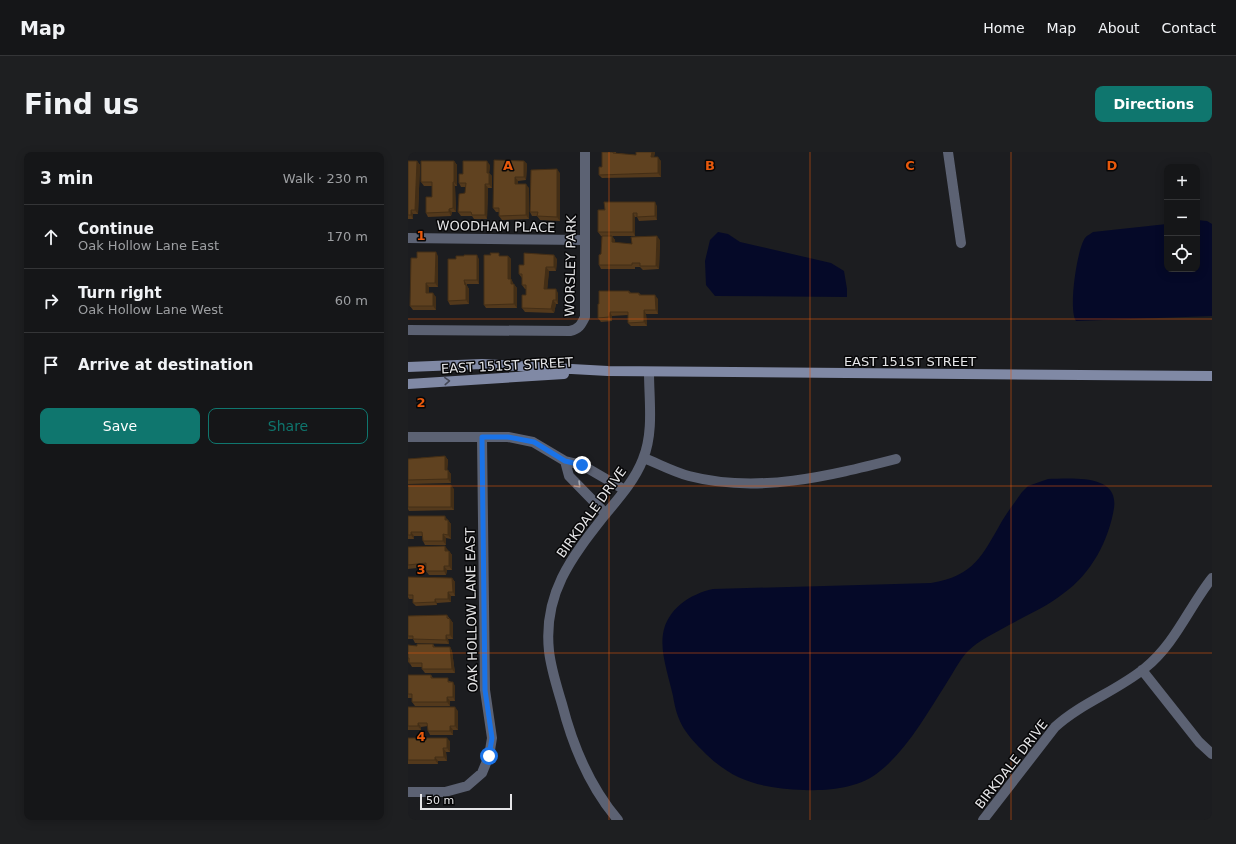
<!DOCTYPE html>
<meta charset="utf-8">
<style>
body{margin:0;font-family:"DejaVu Sans",sans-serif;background:#1e1f21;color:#f1f3f6}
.controls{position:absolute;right:12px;top:12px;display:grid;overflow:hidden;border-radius:8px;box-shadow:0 2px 10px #0003}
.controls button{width:36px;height:36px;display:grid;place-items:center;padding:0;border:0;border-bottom:1px solid #343537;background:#151618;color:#f1f3f6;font:20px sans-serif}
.scale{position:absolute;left:12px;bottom:10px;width:92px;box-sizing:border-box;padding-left:4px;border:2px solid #e5e5e7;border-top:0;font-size:11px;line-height:14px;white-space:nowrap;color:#e5e5e7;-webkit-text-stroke:3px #070708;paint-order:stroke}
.stop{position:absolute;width:12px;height:12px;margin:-9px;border:3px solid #1a73e8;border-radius:50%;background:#fff}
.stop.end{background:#1a73e8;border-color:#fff;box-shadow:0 1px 4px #0008}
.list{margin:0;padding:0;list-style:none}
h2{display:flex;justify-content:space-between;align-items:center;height:52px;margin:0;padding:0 16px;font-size:17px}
h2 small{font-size:13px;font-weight:400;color:#9d9fa2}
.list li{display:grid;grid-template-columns:26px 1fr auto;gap:12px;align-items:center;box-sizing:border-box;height:64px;padding:0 16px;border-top:1px solid #343537}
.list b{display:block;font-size:15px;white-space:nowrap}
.list p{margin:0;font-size:13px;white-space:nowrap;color:#9d9fa2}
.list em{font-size:13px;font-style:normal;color:#9d9fa2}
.actions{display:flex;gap:8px;padding:12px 16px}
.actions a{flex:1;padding:9px 0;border:1px solid #0f766e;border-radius:8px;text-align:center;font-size:14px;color:#0f766e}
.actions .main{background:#0f766e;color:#fff}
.icon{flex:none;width:22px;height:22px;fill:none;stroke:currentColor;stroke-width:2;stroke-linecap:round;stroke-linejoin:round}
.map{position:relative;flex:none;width:804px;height:668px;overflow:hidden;border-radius:8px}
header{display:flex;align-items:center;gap:24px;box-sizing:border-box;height:56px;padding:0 20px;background:#151618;border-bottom:1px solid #343537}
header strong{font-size:19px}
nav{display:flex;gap:22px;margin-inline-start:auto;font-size:14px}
.intro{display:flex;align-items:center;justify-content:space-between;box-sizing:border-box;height:96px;padding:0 24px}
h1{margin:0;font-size:28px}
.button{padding:10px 18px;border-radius:8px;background:#0f766e;color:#fff;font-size:14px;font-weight:700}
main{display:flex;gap:24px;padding:0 24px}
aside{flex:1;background:#151618;border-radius:8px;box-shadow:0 2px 10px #0003}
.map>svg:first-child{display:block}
.water{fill:#050928}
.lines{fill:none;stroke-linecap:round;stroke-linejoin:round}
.street{stroke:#5c6273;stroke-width:10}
.secondary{stroke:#8089a5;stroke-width:10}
.wall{fill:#53391c}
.shaded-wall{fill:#432e16}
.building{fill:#604220;stroke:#432e16}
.oneway{stroke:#444856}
.oneway2{stroke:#a7aab3}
.route{stroke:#1a73e8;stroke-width:5}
.grid{fill:none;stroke:#e8590c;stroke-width:1;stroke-opacity:0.55}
.labels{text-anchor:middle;stroke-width:3;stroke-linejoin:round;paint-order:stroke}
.street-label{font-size:13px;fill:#e5e5e7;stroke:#070708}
.grid-label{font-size:13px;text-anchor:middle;font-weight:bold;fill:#e8590c;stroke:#070708;stroke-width:3;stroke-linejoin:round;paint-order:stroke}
</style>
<header>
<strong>Map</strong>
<nav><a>Home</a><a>Map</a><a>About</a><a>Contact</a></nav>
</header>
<div class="intro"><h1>Find us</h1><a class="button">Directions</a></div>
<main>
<aside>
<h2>3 min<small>Walk · 230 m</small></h2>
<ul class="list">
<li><svg class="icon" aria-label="ahead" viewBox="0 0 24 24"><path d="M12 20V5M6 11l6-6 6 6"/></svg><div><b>Continue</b><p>Oak Hollow Lane East</p></div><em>170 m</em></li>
<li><svg class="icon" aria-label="right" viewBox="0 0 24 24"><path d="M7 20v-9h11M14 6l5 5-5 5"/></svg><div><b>Turn right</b><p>Oak Hollow Lane West</p></div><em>60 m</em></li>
<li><svg class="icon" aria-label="arrive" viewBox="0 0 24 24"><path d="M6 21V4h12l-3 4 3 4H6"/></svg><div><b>Arrive at destination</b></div></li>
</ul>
<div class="actions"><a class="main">Save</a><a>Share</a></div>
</aside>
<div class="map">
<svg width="804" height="668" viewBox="0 0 804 668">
<rect width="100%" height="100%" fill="#1c1d20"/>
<path class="water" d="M789 68 799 69 804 72V164L668 169C660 158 669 97 677 86 679 83 683 82 685 80L759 72V117H789Z
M310 80 320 82 332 90 423 111 436 119 439 137V145L307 144 298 133 297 109 302 88Z
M640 327C662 327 711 321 706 356 701 388 683 422 656 441 640 454 619 463 601 473 587 481 571 488 559 500 551 509 545 521 538 532 520 560 499 598 472 619 452 636 422 639 396 638 353 636 325 630 294 598 276 580 269 569 265 544 261 525 252 501 255 482 259 457 282 442 305 437L523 431C566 424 574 404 594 369 600 359 607 350 614 340L620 334Z"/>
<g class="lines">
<path class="street" d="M540 0 553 91
M0 86 176 88
M0 178 162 179C171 177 173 173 177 165V0
M0 285H100L125 290 157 309
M236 306C251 312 266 320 281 324 350 342 421 324 488 307
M198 362 161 324 157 309 174 313 217 338
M734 518 791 590 804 602
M0 640H37L59 634 74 621 81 604 84 586 77 538 74 285
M210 668C181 634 165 595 154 552 149 535 143 517 141 499 135 442 163 406 196 364 211 346 227 328 235 307 246 280 241 248 241 220
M575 668 647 575C673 551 709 539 737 516 767 492 781 455 804 426"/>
<path class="secondary" d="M0 215 74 212 200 219 804 224
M0 232 156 222"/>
</g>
<path class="wall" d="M194 0H208V1L228 3V0H247L246 5 253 9V25L194 26 191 23 194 15Z
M0 9H9L12 13 10 62H5V67H0Z
M46 9 49 13V34H47L48 60H44L43 64 20 65 18 61 24 45V34H16L13 30Z
M116 9 119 12 118 28 110 29V32L121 36V67L94 68 91 64V60H88L85 56Z
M82 13 81 21 84 24V36H80L79 67H66L64 64H53L50 60 57 41 58 35H53L51 31 55 22Z
M152 21V69L132 68 129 64H124L122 60Z
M249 54V68L231 69 229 65H227V84H204L207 88V91L224 92 252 88 251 117 235 118 232 115H227V117H193L191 113 193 102 194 84H193L190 80V58Z
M30 104V135H21V141L28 145V158H5L2 154 9 106Z
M93 104H100L103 107V127L105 131V132L109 136V156H78L76 153Z
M71 107V132H59V134L61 137V152L42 153 40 149Z
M149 107 148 119H141L139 137 150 141V152H148L146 161 117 160 114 156 118 143V137H117L114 133V126L111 122 116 113Z
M221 139 223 141H231L233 143 250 147V162H238L239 174H223L220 171V163L204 164V169L193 170 190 166 191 152Z
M37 304 40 308 39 318 43 322V331L0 332V307Z
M0 333 46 337V358L1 359 0 357Z
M0 364 39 367 43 372V387L38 386V393H17L15 389 14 384H6V387H0Z
M0 395 40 398V399H41L44 403V418H39L38 423H21L18 419V415L0 417Z
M0 425 44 426 47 430V444H43V450L29 451V453L8 454 5 451V447H1L0 445Z
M39 463 45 471V487H40L41 492 7 491 5 487H0V464Z
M25 492 27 495H42L44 499 47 521H17L14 517V515H4L1 510H0V493L9 494Z
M0 523H23L25 526 42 529 47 534V549H42V554H7L4 550V546H0Z
M0 555 50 559V578H45V583H22L20 579V574L13 575V578H0Z
M0 586 42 589V600H38L39 609H30V612H0Z"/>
<path class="shaded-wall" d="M244 0H247L245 9 243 5Z
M250 5 253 9V25L250 21Z
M9 9 12 13 10 62 7 58Z
M46 9 49 13V34L46 30Z
M79 9 82 13 81 24 79 21Z
M116 9 119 12 118 28 116 25Z
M149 17 152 21V69L149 65Z
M81 21 84 24V36L81 32Z
M107 25 110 29V36L107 32Z
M45 30 47 34 48 60 45 56Z
M77 32 80 36 79 67 77 63Z
M118 32 121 36V67L118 63Z
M247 50 249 54V68L247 64Z
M41 57 44 60 43 64 41 60Z
M3 58 5 62V67L3 63Z
M225 61 227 65V84L225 80Z
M204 84 207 88V94L204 90Z
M249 84 252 88 251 117 248 114Z
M28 100 30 104V135L27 131Z
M69 103 71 107V132L69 128Z
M146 103 149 107 148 119 146 115Z
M100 104 103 107V131L100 127Z
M138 115 141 119 139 141 136 137Z
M103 127 105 131V136L103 132Z
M56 128 61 137V152L58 148Z
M18 131 21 135V145L18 141Z
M106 132 109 136V156L106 152Z
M148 137 150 141V152L148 148Z
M25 141 28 145V158L25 154Z
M247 143 250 147V162L248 158Z
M145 148 148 152 146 161 143 157Z
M236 158 238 162 239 174 236 170Z
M202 160 204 164V169L201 165Z
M37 304 40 308 39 322 37 318Z
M40 318 43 322V331L40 327Z
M43 333 46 337V358L43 355Z
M37 364 39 367V372L37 368Z
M40 368 43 372V387L40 383Z
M3 380 6 384V387L3 383Z
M35 382 38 386V393L35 389Z
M37 394 40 398V403L37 399Z
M41 399 44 403V418L41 414Z
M36 414 39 418 38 423 36 419Z
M44 426 47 430V444L45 440Z
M40 440 43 444V450L40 447Z
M27 447 29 451V453L27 450Z
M42 467 45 471V487L42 483Z
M38 483 40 487 41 492 38 488Z
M42 495 44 499 47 521 44 517Z
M45 530 47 534V549L45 545Z
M39 545 42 549V554L39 550Z
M47 555 50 559V578L47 574Z
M10 571 13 575V578L10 574Z
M42 574 45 578V583L42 579Z
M39 586 42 589V600L39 596Z
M35 596 38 600 39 609 36 605Z
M27 605 30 609V612L27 608Z"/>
<path class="building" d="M194 0H205V1L228 3V0H244L243 5H250V21L191 23V15H194Z
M86 8 116 9V25H107V32H118V63L91 64V56H85Z
M0 9H9L7 58H3V63H0Z
M13 9H46V30H45V56L41 57V60L18 61V45H24V30H13Z
M55 9H79V21H81V32H77V63H64L63 60H50L51 42 57 41 58 31H51V22H55Z
M149 17V65L129 64 130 60H122L123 18Z
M196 50H247V64L229 65V61H225V80H190V58H197Z
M194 84H204V90L224 92 223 85 249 84 248 114H232V111H224V113H191V103L193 102Z
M9 100H28L27 131H18V141H25V154H2L3 106H9Z
M82 101H91V104H100V127H103V132H106V152L76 153V103H83Z
M116 101 146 103V115H138L136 137H148V148H145L143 157 114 156V143H118V133H114V122H111V113H116Z
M56 103H69V128H56L57 133H58V148L40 149V107H48V104H56Z
M191 139H221V141H231V143H247L248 158H236V170L220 171V160H202L201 165 190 166V152H191Z
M37 304V318H40V327L0 328V307Z
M0 333H43V355H0Z
M0 364H37V368H40V383L35 382V389H15L14 380H3V383H0Z
M37 394V399H41V414H36V419H18V411L0 413V395Z
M0 425 44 426 45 440H40V447H27V450L5 451V443H0Z
M39 463V466L42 467V483H38V488L5 487V484H0V464Z
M9 492H25V495H42L44 517H14V511H1V506H0V493L9 494Z
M0 523H23V526H40V530H45V545H39V550H4V542H0Z
M0 555H47V574H42V579H20L19 571H10V574H0Z
M0 586H39V596H35L36 605H27V608H0Z"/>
<defs><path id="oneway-chevron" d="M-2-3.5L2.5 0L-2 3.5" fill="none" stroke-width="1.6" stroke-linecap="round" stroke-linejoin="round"/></defs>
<use class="oneway" href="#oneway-chevron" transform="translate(39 229) rotate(-3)"/>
<use class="oneway2" href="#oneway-chevron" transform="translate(170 333) rotate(45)"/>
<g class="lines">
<path class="route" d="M81 604 84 586 77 538 74 285H100L126 290 157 309 174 313"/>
</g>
<path class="grid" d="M201 0V668M402 0V668M603 0V668M0 167H804M0 334H804M0 501H804"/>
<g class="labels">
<g class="street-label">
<text transform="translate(88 74) rotate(1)" y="5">WOODHAM PLACE</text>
<text transform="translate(162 114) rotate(-89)" y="5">WORSLEY PARK</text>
<text x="502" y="214">EAST 151ST STREET</text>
<text transform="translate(99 213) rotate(-3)" y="5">EAST 151ST STREET</text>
<text transform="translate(183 360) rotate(-54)" y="5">BIRKDALE DRIVE</text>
<text transform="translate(63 458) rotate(-91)" y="5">OAK HOLLOW LANE EAST</text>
<text transform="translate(603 612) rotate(-52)" y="5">BIRKDALE DRIVE</text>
</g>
</g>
<g class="grid-label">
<text x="100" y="18">A</text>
<text x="302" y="18">B</text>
<text x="502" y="18">C</text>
<text x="704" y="18">D</text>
<text x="13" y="88">1</text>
<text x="13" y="255">2</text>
<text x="13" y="422">3</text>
<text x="13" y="589">4</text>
</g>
</svg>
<div class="controls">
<button>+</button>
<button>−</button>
<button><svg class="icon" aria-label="locate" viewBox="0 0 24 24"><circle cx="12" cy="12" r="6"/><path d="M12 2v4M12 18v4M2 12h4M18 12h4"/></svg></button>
</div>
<div class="scale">50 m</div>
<div class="stop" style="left:81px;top:604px"></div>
<div class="stop end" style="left:174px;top:313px"></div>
</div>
</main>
